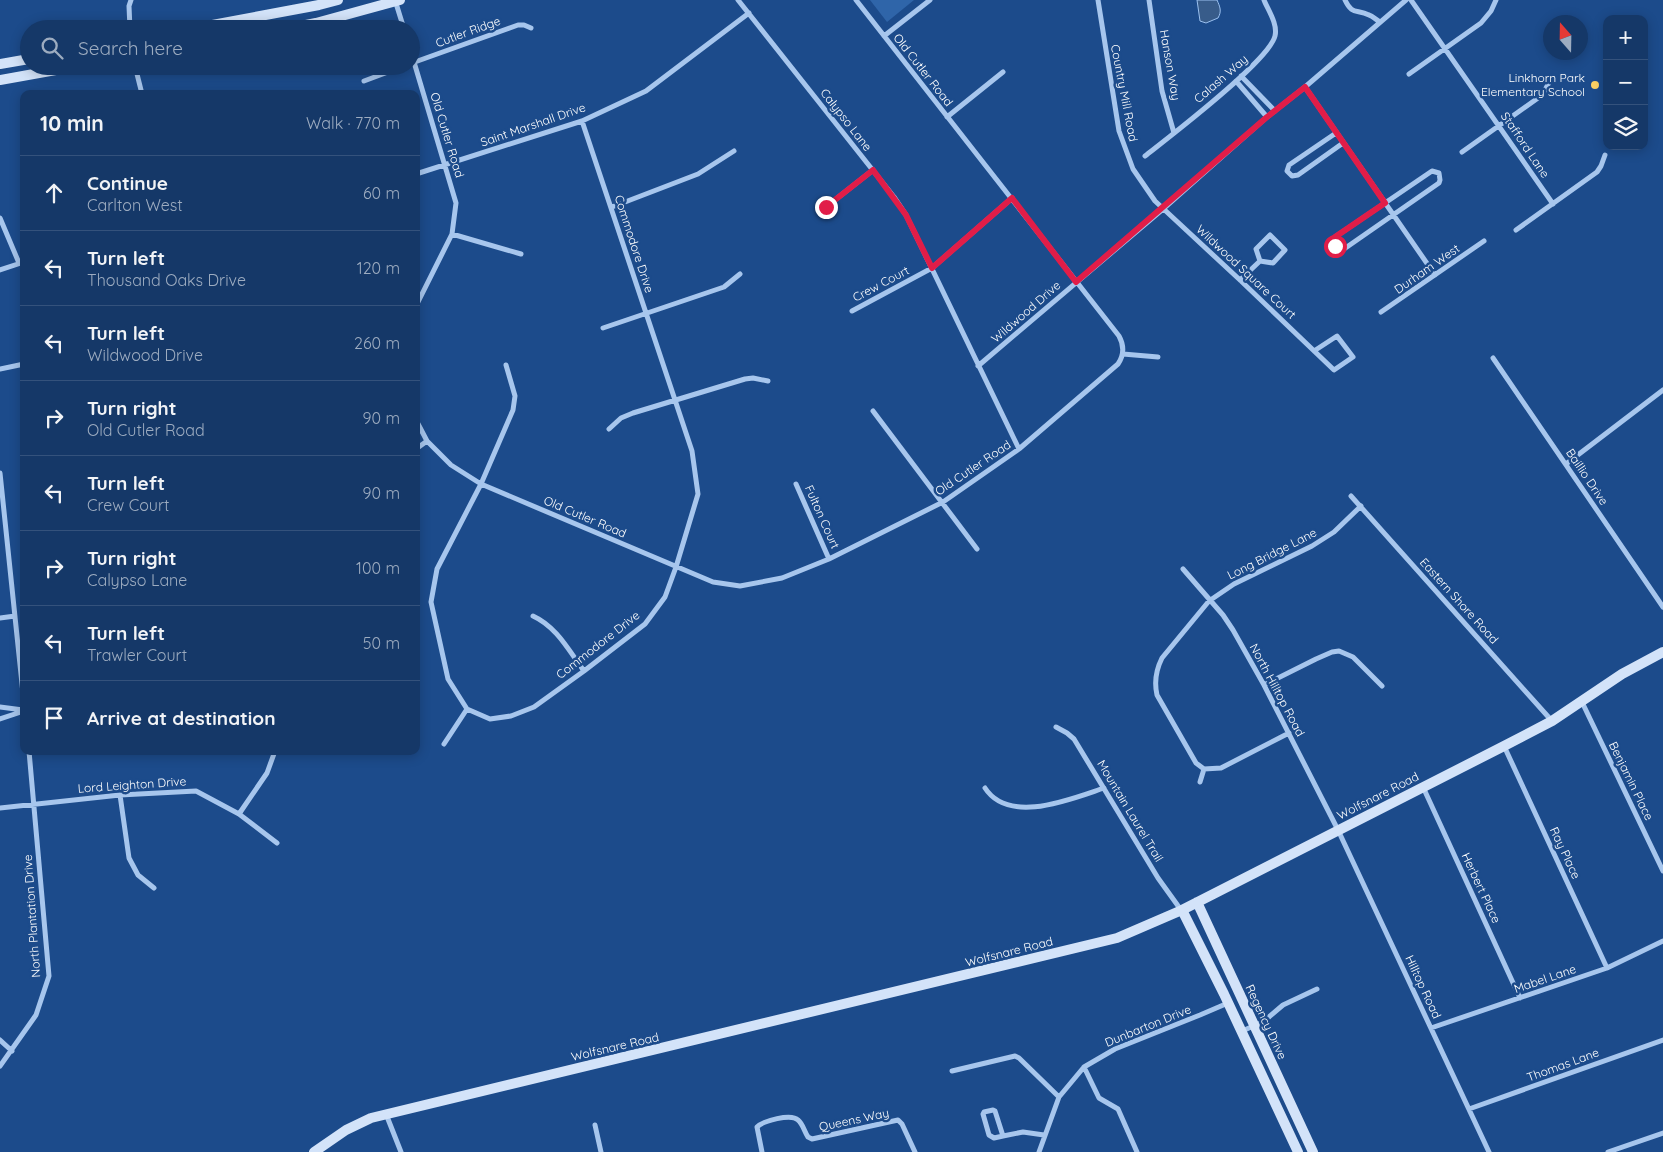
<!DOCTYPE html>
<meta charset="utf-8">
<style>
body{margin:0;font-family:Quicksand,sans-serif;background:#224371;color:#f1f3f6}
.controls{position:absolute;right:15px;top:15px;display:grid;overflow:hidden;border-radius:10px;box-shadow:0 2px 12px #0003}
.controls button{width:45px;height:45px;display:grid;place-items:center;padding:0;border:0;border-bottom:1px solid #34527c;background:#153868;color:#f1f3f6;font:25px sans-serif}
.compass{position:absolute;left:1543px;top:15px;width:45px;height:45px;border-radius:50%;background:#153868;box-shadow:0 2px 12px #0003;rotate:340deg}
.stop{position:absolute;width:15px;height:15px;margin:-11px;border:4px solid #e11d48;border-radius:50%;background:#fff}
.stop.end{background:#e11d48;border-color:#fff;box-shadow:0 1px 5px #0008}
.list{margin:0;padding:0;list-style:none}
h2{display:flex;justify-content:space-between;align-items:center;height:65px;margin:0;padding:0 20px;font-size:21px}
h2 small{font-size:16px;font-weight:400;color:#9dacc0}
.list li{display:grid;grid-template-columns:32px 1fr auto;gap:15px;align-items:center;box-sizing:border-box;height:75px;padding:0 20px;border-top:1px solid #34527c}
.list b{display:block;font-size:19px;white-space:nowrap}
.list p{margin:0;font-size:16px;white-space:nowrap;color:#9dacc0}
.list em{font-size:16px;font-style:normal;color:#9dacc0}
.icon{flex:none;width:28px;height:28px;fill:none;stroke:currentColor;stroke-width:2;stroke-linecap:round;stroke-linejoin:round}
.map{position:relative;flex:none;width:1663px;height:1152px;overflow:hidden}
.search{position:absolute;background:#153868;box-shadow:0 2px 12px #0003;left:20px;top:20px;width:400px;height:55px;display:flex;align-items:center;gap:12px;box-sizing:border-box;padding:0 18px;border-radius:28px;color:#9dacc0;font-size:19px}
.panel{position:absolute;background:#153868;box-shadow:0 2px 12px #0003;left:20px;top:90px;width:400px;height:665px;border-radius:10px}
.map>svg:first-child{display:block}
.green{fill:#2f65a9}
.water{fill:#385c8a;stroke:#9ac0ef}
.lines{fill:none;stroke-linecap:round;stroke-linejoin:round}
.street{stroke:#a7c6ed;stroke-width:5}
.secondary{stroke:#d3e3f9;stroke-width:10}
.route{stroke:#e11d48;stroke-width:6}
.poi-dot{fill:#fdd264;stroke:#1c4b8b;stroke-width:2}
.labels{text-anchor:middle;stroke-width:5;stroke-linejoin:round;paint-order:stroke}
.street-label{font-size:12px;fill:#fff;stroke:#1c4b8b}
.poi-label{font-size:12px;fill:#fff;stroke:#1c4b8b;text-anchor:end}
</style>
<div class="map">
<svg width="1663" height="1152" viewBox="0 0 1663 1152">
<rect width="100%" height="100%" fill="#1c4b8b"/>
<path class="green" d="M870 0H914L887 22Z"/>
<path class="water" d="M1197 0H1217C1220 7 1222 11 1218 18L1206 23 1200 21Z"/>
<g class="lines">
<path class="street" d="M395 0 404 29
M738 0 894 197 906 215 1019 449
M1098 0 1119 131 1133 169 1155 201 1240 280 1334 370 1353 357 1337 336 1314 351
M1149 0 1162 91 1174 133
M1345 0C1352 15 1356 9 1369 15 1373 16 1376 20 1380 22
M1411 0 1553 204
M130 29 129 6 131 0
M884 36 930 0
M411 52 456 203 452 234 416 306
M412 63 518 25H524L531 28
M135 66 142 94
M1409 74 1481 23 1491 11 1496 0
M1241 76 1275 111
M364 81 404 66
M1236 81 1267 117
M1305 87 1435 275
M947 117 1003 72
M1336 133 1289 165 1287 171 1292 176 1298 175 1343 143
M1462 152 1538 98 1545 90 1552 77
M1145 156C1169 137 1269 61 1275 36 1278 24 1268 10 1264 0
M1432 171 1439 173 1440 180 1439 183 1344 249H1340L1335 246 1334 241 1335 237Z
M416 174 582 121 646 91 749 13
M612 207 698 174 734 151
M826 207 873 170
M0 218 19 263
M1516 230 1597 172 1601 166 1605 155
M452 234 521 254
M0 270 24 262
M1240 280 1260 261 1273 263 1285 250 1270 235 1256 249 1260 261
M852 311 932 268 1012 198
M1381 312 1484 241
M603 328 724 287 740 274
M1123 354 1158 357
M1493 358 1663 607
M506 365 515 396 513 410 481 484 437 569 431 602 448 679 467 709 490 719 511 716 534 707 584 671 645 624 665 597 676 567 698 494 692 451 582 121
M978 366 1163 209 1267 117 1305 87 1406 0
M0 369 24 364
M873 411 977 549
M416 420 427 441 451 465 481 484 713 582 740 586 782 578 829 559 943 502 1019 449 1118 364C1124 355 1124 345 1119 336L856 0
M609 429 621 418 633 413 745 379 753 378 768 381
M416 449 427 441
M1566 464 1663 390
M0 473 24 703
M796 484 829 559
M1351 496 1552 721
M1183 569 1223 615 1233 630 1264 685 1338 830 1489 1152
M533 616C557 627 569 651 584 671
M0 618 15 616
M1264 685 1316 659 1332 652 1339 651 1353 657 1382 686
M1581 700 1663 871
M0 707 23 710
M0 719 24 711
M1056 727 1067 733 1074 739 1158 878 1181 910
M1289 733 1221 768 1204 769 1196 763 1157 695C1154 682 1156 670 1162 658L1209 601 1234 584 1312 546 1334 532 1361 506
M444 744 467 709
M1504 746 1607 968
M1200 782 1204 769
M1423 787 1520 998
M985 788C1009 825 1071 799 1104 788
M120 795 129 858 138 875 154 888
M0 808 120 795 196 791 239 814 277 843
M239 814 267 773 275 751
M1431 1028 1607 968 1663 941
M1242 1031 1263 1022 1283 1005 1317 989
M0 1040 12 1051
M0 1066 36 1015 49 976 29 751
M1084 1067 1099 1098 1118 1109 1137 1152
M952 1071 1015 1056 1019 1058 1059 1097
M1469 1109 1663 1040
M993 1110 995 1111 1003 1136 994 1138 989 1135 983 1114 984 1112Z
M386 1114 401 1152
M595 1125 601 1152
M1003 1136 1023 1132 1044 1135
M762 1152 757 1127C763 1121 791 1113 798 1120 803 1124 804 1131 808 1137L812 1139 898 1120 902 1124 915 1152
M1039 1152 1059 1097 1084 1067 1115 1049 1200 1015 1228 1003
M1608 1152 1663 1133"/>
<path class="secondary" d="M191 29 319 5 338 0
M286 29 316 23 400 0
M0 64 29 59
M0 80 78 66
M1197 902 1313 1152
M1182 910 1224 994 1298 1152
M314 1152 346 1130 371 1118 1117 938 1182 910 1504 746 1552 721 1622 674 1663 652"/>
</g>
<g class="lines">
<path class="route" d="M826 207 873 170 906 215 932 268 1012 198 1076 282 1267 117 1305 87 1385 203 1335 237 1334 241 1335 246"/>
</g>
<circle class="poi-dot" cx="1595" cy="85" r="5"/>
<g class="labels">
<g class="street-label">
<text transform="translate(468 32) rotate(-20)" y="4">Cutler Ridge</text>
<text transform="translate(1170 65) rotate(80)" y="4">Hanson Way</text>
<text transform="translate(923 70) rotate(52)" y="4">Old Cutler Road</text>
<text transform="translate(1221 79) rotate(-41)" y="4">Calash Way</text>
<text transform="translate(1124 93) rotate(79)" y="4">Country Mill Road</text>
<text transform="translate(846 120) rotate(52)" y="4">Calypso Lane</text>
<text transform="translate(533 125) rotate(-19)" y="4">Saint Marshall Drive</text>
<text transform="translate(447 135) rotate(73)" y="4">Old Cutler Road</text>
<text transform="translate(1525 145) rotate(56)" y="4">Stafford Lane</text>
<text transform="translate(634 244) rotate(72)" y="4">Commodore Drive</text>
<text transform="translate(1427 269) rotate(-35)" y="4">Durham West</text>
<text transform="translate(1246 272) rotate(43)" y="4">Wildwood Square Court</text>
<text transform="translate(881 284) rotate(-28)" y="4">Crew Court</text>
<text transform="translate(1026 312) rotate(-41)" y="4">Wildwood Drive</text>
<text transform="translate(973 468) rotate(-34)" y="4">Old Cutler Road</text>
<text transform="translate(1587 477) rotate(56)" y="4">Baillio Drive</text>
<text transform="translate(585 517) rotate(23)" y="4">Old Cutler Road</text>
<text transform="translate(822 517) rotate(66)" y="4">Fulton Court</text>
<text transform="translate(1272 554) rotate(-27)" y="4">Long Bridge Lane</text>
<text transform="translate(1459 601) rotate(48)" y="4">Eastern Shore Road</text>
<text transform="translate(598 645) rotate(-38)" y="4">Commodore Drive</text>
<text transform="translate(1277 690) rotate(62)" y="4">North Hilltop Road</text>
<text transform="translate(1631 781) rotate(64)" y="4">Benjamin Place</text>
<text transform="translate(132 785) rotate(-4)" y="4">Lord Leighton Drive</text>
<text transform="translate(1378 796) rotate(-27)" y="4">Wolfsnare Road</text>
<text transform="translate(1130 811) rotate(59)" y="4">Mountain Laurel Trail</text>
<text transform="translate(1565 853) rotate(65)" y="4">Ray Place</text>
<text transform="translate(1481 888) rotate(65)" y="4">Herbert Place</text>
<text transform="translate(32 916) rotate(-94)" y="4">North Plantation Drive</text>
<text transform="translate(1009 952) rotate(-14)" y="4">Wolfsnare Road</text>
<text transform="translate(1545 979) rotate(-19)" y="4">Mabel Lane</text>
<text transform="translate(1423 987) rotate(65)" y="4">Hilltop Road</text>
<text transform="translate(1266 1022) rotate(65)" y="4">Regency Drive</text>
<text transform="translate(1148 1026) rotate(-22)" y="4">Dunbarton Drive</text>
<text transform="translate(615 1047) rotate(-13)" y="4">Wolfsnare Road</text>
<text transform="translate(1563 1065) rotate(-20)" y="4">Thomas Lane</text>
<text transform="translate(854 1120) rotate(-12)" y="4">Queens Way</text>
</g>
<g class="poi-label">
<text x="1585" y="82">Linkhorn Park<tspan x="1585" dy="14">Elementary School</tspan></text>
</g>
</g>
</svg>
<div class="controls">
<button>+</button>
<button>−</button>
<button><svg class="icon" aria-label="layers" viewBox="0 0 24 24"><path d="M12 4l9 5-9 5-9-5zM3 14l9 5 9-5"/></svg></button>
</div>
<svg class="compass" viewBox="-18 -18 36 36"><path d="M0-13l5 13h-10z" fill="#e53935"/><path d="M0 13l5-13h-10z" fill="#9dacc0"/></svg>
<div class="stop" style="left:1335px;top:246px"></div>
<div class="stop end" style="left:826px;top:207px"></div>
<div class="search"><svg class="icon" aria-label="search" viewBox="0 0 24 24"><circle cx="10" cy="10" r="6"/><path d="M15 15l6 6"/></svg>Search here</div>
<section class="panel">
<h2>10 min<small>Walk · 770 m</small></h2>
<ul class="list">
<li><svg class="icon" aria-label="ahead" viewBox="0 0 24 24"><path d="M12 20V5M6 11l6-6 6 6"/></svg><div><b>Continue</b><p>Carlton West</p></div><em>60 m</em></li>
<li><svg class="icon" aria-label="left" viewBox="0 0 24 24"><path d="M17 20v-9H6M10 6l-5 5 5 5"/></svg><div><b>Turn left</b><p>Thousand Oaks Drive</p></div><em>120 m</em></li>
<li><svg class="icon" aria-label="left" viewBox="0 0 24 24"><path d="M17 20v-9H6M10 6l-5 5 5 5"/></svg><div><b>Turn left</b><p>Wildwood Drive</p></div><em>260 m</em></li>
<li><svg class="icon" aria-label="right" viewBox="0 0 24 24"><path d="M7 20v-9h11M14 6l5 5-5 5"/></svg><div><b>Turn right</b><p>Old Cutler Road</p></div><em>90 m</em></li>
<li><svg class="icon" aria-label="left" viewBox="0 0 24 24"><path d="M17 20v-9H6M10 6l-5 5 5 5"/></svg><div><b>Turn left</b><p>Crew Court</p></div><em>90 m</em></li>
<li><svg class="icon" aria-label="right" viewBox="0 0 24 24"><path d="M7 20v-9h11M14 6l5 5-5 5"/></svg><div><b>Turn right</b><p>Calypso Lane</p></div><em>100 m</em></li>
<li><svg class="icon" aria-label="left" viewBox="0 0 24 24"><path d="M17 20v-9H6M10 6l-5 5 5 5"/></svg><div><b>Turn left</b><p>Trawler Court</p></div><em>50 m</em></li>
<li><svg class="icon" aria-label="arrive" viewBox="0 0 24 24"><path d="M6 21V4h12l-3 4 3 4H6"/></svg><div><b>Arrive at destination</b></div></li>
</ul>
</section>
</div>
